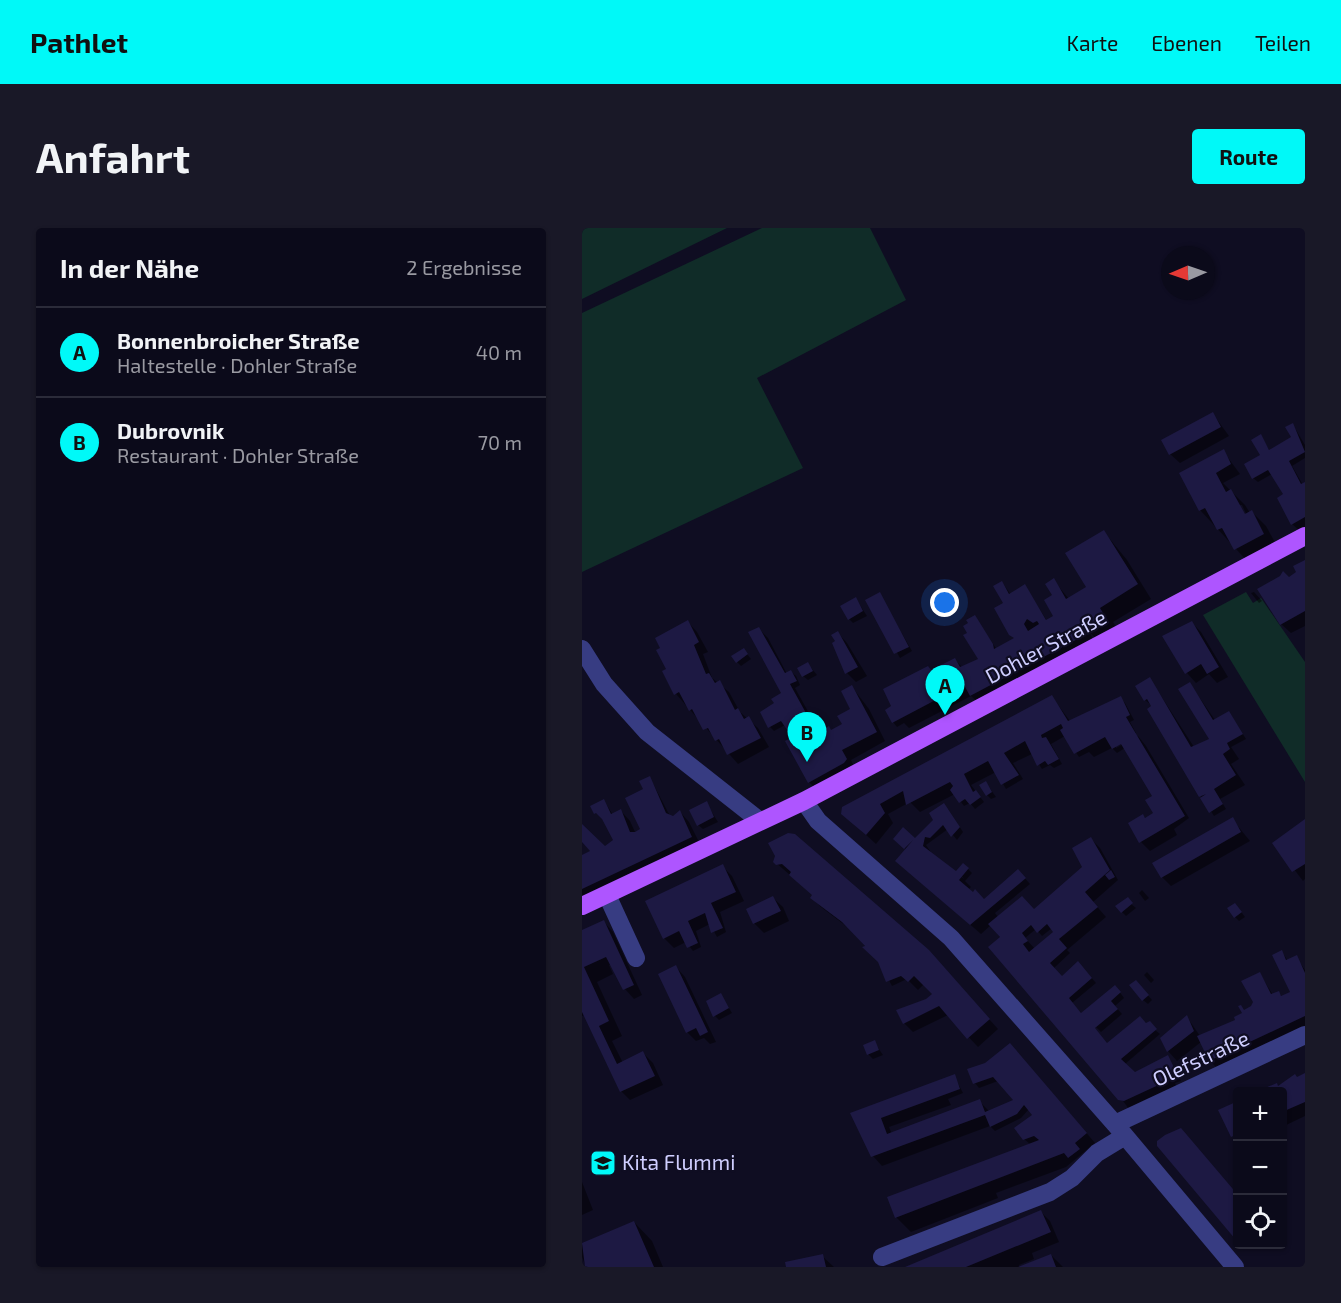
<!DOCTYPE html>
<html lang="de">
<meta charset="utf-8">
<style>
body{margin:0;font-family:"Exo 2",sans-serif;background:#191827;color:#f1f3f6}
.controls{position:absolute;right:18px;bottom:18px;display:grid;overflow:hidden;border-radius:6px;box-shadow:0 2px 4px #0004}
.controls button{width:54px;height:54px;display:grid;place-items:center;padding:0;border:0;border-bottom:2px solid #2b2b39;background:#0b0a1a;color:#f1f3f6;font:30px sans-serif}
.compass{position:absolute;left:579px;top:18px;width:54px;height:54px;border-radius:50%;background:#0b0a1a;box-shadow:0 2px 4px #0004;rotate:268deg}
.you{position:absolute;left:363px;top:375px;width:21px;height:21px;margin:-15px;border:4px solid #fff;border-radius:50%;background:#1a73e8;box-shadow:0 0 0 9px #1a73e833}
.badge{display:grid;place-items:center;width:39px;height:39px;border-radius:50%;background:#00f9f8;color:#111;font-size:20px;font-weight:700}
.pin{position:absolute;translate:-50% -50px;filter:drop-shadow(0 2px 3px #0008)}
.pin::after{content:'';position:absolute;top:32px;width:21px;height:18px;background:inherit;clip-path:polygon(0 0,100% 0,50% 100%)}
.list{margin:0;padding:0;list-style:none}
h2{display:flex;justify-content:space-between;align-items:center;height:78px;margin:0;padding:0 24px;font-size:26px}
h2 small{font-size:20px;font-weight:400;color:#9a9aa2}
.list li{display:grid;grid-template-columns:39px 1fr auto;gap:18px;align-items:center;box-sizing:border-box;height:90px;padding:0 24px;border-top:2px solid #2b2b39}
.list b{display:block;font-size:22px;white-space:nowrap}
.list p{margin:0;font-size:20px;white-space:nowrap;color:#9a9aa2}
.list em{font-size:20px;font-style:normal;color:#9a9aa2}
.icon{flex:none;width:33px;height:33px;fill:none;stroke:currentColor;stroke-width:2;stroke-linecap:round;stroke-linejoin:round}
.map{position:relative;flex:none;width:723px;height:1039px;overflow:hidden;border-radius:6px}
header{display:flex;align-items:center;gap:36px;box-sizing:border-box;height:84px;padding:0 30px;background:#00f9f8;color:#111}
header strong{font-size:28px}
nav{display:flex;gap:33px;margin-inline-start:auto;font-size:21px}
.intro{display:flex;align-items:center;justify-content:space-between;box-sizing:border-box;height:144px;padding:0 36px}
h1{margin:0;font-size:42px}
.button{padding:15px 27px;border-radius:6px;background:#00f9f8;color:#111;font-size:21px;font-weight:700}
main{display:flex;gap:36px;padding:0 36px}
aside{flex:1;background:#0b0a1a;border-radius:6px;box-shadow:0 2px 4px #0004}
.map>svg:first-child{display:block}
.green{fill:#102c28}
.shadow{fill:#0007;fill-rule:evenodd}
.building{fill:#1d1943;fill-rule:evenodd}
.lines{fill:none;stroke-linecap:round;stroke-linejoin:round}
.minor{stroke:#373c82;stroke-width:18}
.major{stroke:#ae55ff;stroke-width:18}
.labels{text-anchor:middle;stroke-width:4.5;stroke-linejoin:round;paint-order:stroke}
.street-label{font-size:21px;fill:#cfceff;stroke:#0f0d22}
.poi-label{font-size:21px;fill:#cfceff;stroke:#0f0d22;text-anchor:start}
</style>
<header>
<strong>Pathlet</strong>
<nav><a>Karte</a><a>Ebenen</a><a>Teilen</a></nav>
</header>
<div class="intro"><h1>Anfahrt</h1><a class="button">Route</a></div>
<main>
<aside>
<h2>In der Nähe<small>2 Ergebnisse</small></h2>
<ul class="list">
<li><span class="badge">A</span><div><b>Bonnenbroicher Straße</b><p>Haltestelle · Dohler Straße</p></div><em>40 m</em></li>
<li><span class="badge">B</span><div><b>Dubrovnik</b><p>Restaurant · Dohler Straße</p></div><em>70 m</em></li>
</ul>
</aside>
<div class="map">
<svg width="723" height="1039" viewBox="0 0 723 1039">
<rect width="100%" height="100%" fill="#0f0d22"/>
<path class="green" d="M0 0H145L0 71Z
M180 0H288L324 72 175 150 221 240 0 344V85Z
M664 364 671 375 679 370 723 434V554L621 387Z"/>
<path class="shadow" d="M631 186 647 208 598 235 588 226Z
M711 197 723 217V230L710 238 721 257 723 256V303L720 305 710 296 703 267 690 246 676 254 671 250 680 227 678 208 688 223 711 210Z
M641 223 658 246 641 255 663 277 668 285 670 284 684 298 696 320 667 335 618 282ZM656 277H660L667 292 665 293Z
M522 304 545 332 569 371 531 394 539 407 518 414 508 405 513 415 398 476 389 468 327 500 322 495 315 499 311 494 350 444 373 432 381 440 398 432 387 405 393 389 415 422 433 411 423 376 420 354 429 367 443 358 465 393 473 389 471 352 487 371 506 360Z
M723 333V398L709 405 699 396 707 350 716 345Z
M672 364 680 373 677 375 669 365Z
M297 366 330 423 318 430 285 372Z
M274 371 285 388 271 395 267 391Z
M106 394 115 404 126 424 121 426 130 450 147 464 158 484 176 500 187 519 156 536 94 466 86 442Z
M609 394 619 404 646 449 635 455 627 446 614 455 605 445 583 408Z
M177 401 186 410 205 446 209 444 214 448 218 457 213 460 238 505 250 503 262 497 270 482V459L287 481 303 513 269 532 273 541 236 563 227 554 212 510 203 497 192 503 188 499 204 472Z
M256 405 265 415 285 448 274 454 265 445 255 414Z
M162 422 169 431 159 438 155 434Z
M226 436 235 447 226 452 221 448Z
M568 451 612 519 629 511 608 456 633 492 647 484 664 511 649 519 657 531 649 536 663 557 638 571 644 581 632 588 619 568 572 479 563 472 555 458Z
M470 469 488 493 538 470 543 475 552 492 548 494 554 505 534 517V520L556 508 564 518 607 590 592 601 595 607 568 623 559 614 561 587 564 591 573 586 572 568 543 520 535 525 530 520 512 529 507 524 497 529 483 508 469 516 480 536 472 540 468 537 460 541 450 526 431 535 441 551 424 561 414 544 389 557 402 574 393 581 388 575 382 578 373 566 338 584 328 574 306 586 311 595 294 616 260 585Z
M68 550 88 588 91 590 98 584 107 594 119 618 0 674V629L10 624 0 613V598L23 620 33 613 23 594 10 579 22 573 31 587 39 583 48 593 53 604 61 602 63 562Z
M404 555 414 569 409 571 405 567Z
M124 575 136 594 121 601 116 597Z
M366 581 381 604 375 612 366 601 344 617 350 626 382 651 376 643 386 641 390 645 383 653 389 659 386 662 403 672 440 647 448 656 413 685 416 689 452 682 502 639 509 611 518 620 536 652 511 674 524 689 485 722 488 725 472 740 480 750 501 740 514 755 490 775 500 786 537 763 542 770 533 778 540 786 519 804 514 799 512 801 526 817 558 790 578 806 543 836 553 846 585 829 599 853 593 855 596 861 547 881 409 697 399 706 325 642V622L313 611 321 601 333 613ZM470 700 473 704 453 721 443 710 454 701 460 708Z
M650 591 668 613 589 658 580 649Z
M723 593V651L721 653 692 615Z
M194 627 346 723 416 801 396 819 366 787 331 804 322 795 352 767 342 756 336 762 325 751 310 758 298 735 268 701 239 679 230 670 231 667 193 634Z
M140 638 150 648 162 673 138 684 144 704 135 709 128 696 114 703 119 719 111 723 104 714 92 720 82 710Z
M560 662 567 670 563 673 557 665Z
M191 670 201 679 207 693 182 705 172 695Z
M544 672 554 680 544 688 540 684Z
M657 681 663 689 657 693 653 689Z
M22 694 31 704 60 767 52 771 43 761 30 736 27 737 31 746 15 754 40 808 30 813 41 835 61 825 71 835 81 857 48 872 39 863 3 787 0 788V704Z
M700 724 706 733 714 729 723 742V802L637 842 628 833 619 814 595 833 586 823 580 811 605 789 618 808 655 793 671 779 678 746 691 767 696 765 701 769 710 765Z
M94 739 103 749 134 814 128 816 122 810 114 813 105 804Z
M565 744 572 752 569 755 562 747Z
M558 758 570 772 566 776 561 772Z
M139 767 150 785 137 792 133 788Z
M292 814 301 827 291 831 286 826Z
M437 826 513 915 484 939 414 965 416 970 329 1004 314 989 448 916 442 911 453 887 447 881 439 890 413 903 408 898 300 938 291 928 270 886 372 848 381 865 366 871 369 877 307 899 310 906 397 873 407 883 433 873 416 853 397 860 393 855Z
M723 847V888L700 899V864L697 859Z
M656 875V914L638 883Z
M576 918 656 967V1011Z
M0 954 11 982 0 987Z
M459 984 468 993 477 1014 450 1025 452 1031 437 1037 438 1039H327Z
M52 994 70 1013 81 1039H4L0 1029V1017Z
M469 1027 481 1039H439Z
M240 1028 252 1039H205Z"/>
<path class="building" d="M631 184 639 199 587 227 579 212Z
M711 195 723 224 707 233 719 256 723 254V289L709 297 695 270 701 266 686 242 670 251 662 236 678 227 669 212 679 206 687 222 709 209 703 199Z
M642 221 649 236 634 245 644 264 649 261 663 286 670 282 682 306 652 322 640 300 635 302 623 280 617 283 597 245Z
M522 302 556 356 518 380 526 393 515 400 512 395 502 401 505 406 388 468 382 457 310 495 303 482 309 478 301 461 346 438 349 442 373 430 378 439 396 431 381 407 385 405 381 398 386 395 384 392 393 387 411 416 412 421 432 410 427 407 412 380 421 375 411 358 420 353 427 366 443 356 464 392 471 388 462 372 470 367 463 356 472 350 484 371 504 359 483 325ZM445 391 451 395 455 393 457 396 446 403 442 396Z
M723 332V383L698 397 675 361 698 348 701 343 707 349 714 344 711 338Z
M298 364 327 419 312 426 283 372Z
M274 369 281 383 266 392 258 378Z
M106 392 117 414 112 417 124 446 127 445 133 455 138 452 153 482 156 480 162 491 167 488 179 510 145 527 137 511 133 513 126 500 121 502 110 481 107 483 97 464 92 467 80 443 84 441 74 422 78 420 73 410Z
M610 393 637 439 625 446 619 436 603 446 580 408Z
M177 399 203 445 209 442 215 453 208 456 235 505 247 498 249 502 260 496 255 488 268 481 259 463 270 457 295 504 260 522 265 531 262 535 226 555 203 513 210 509 199 493 186 500 178 484 192 475 189 471 199 465 166 404Z
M256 403 276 439 263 446 250 415 253 413 249 407Z
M162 420 166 426 154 435 149 428Z
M226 434 231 443 220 449 215 440Z
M568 449 609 519 627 511 596 461 608 454 631 492 647 483 661 506 645 515 648 521 641 526 654 547 632 561 641 576 627 585 618 570 624 566 617 569 565 481 569 478 565 471 562 473 553 458Z
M470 467 486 493 539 468 548 487 544 489 603 588 557 615 546 595 561 586 563 590 571 585 563 572 570 568 539 516 530 521 523 509 492 526 478 502 481 500 479 496 459 507 460 510 464 509 477 531 466 537 463 533 455 538 443 513 422 525 437 547 419 557 406 533 382 546 391 564 394 562 399 569 388 577 383 571 377 575 368 562 371 558 368 554 324 577 321 563 298 576 303 585 284 607 259 586 260 579Z
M68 548 84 585 91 588 98 582 110 609 0 661V627L8 623 0 614V596L23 618 31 612 20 591 14 585 12 586 8 578 22 571 29 586 39 581 48 604H53L58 601 43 570 61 561 57 553Z
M404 553 410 564 404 568 397 557Z
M125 573 132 589 115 598 107 582Z
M362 575 378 599 369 609 361 597 348 610 343 609 341 618 374 643 381 635 387 640 377 652 391 664 393 661 402 671 436 641 444 650 388 697 313 633 331 612 322 621 311 611 321 599 333 610 351 592 347 585Z
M651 589 659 604 579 650 570 635Z
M723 591V636L710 644 690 615Z
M206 605 213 606 347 722 408 791 385 811 357 778 321 796 314 782 344 771 350 766 332 748 326 754 319 748 304 754 296 734 280 719 283 718 260 694 228 670 230 667 207 647 209 644 200 636 194 637 191 634 193 628 186 615Z
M509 609 528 642 503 664 516 679 477 711 485 720 468 735 480 748 496 733 510 750 487 770 499 785 533 757 539 764 529 773 536 781 513 800 525 815 558 788 564 795 568 793 575 801 539 831 553 844 586 827 596 848 542 873 536 872 406 719 418 709 406 696 440 668 452 681 500 639 490 620ZM465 696 471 704 447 724 441 716 446 713 440 705 449 697 455 705Z
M141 636 154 664 129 675 141 700 129 705 123 685 106 693 116 715 105 720 97 703 81 711 63 673Z
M529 642 533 649 527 652 523 647Z
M191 668 199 683 171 696 164 681Z
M546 669 551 675 539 685 533 678Z
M653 675 660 684 652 690 645 680Z
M22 692 52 757 41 762 24 729 2 739 27 793 17 798 35 836 61 823 73 848 38 864 0 784V702Z
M700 722 704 732 715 727 723 745V788L627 833 615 808 653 792 652 789 660 785 656 778 659 777 662 782 669 778 671 774 659 753 678 744 689 766 697 763 699 768 708 764 690 727Z
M94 737 126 804 118 808 114 800 104 805 76 746Z
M554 752 567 767 560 773 547 757Z
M139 765 147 780 131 789 124 773Z
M605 787 612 803 585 824 578 810Z
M293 812 297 822 285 827 281 817Z
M428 815 505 905 493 915 498 921 486 930 482 925 313 990 305 969 457 912 452 908 441 912 432 900 450 887 442 877 435 886 408 899 403 887 289 929 268 885 373 846 378 861 299 890 305 906 398 871 403 884 431 872 411 849 391 856 385 841 403 835Z
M723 845V874L700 884V864H685L683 860 695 855 696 858 713 846 715 849Z
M656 873V906L649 909 636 882Z
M599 900 656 967 654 1012 575 918V913L583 907Z
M459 982 469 1004 384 1039H323Z
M52 993 72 1039H3L0 1015Z
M241 1026 244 1039H204L203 1034Z
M469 1026 474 1039H436Z"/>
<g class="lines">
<path class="minor" d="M0 421 22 456 65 504 178 593
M222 573 236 593 369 710 533 896 653 1039
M25 667 54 730
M533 896 723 807
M300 1029 468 964 490 950 515 925 543 908"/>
<path class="major" d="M0 678 222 573 723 308"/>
</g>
<defs>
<g id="school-square" transform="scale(1.35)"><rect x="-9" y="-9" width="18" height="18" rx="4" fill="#00f9f8" stroke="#0f0d22"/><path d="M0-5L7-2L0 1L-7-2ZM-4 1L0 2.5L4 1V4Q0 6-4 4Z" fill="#111"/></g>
</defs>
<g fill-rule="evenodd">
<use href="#school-square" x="21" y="935"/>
</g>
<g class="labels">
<g class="street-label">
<text transform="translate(464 419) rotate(-28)" y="7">Dohler Straße</text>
<text transform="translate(619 831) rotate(-25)" y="7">Olefstraße</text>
</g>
<g class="poi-label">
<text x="40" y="942">Kita Flummi</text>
</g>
</g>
</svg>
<div class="controls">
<button>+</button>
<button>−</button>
<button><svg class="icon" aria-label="locate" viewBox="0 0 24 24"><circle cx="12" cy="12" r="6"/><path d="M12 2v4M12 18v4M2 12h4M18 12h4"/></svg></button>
</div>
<svg class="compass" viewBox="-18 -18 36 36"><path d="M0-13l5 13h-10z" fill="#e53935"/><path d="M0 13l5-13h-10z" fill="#9a9aa2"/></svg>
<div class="you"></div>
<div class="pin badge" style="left:363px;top:487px">A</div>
<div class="pin badge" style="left:225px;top:534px">B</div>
</div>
</main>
